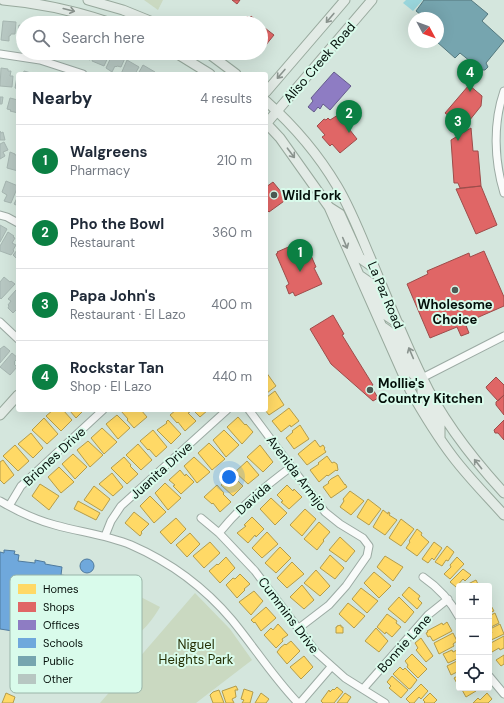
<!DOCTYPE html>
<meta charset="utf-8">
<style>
body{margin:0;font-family:"DM Sans",sans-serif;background:#f2f2f3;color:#1f2937}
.controls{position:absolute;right:12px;bottom:12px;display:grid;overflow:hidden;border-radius:4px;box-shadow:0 4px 16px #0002}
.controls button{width:36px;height:36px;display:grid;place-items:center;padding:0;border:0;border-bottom:1px solid #e0e1e3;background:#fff;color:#1f2937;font:20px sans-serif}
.compass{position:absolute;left:408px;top:12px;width:36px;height:36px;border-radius:50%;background:#fff;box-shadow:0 4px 16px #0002;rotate:131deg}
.you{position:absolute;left:229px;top:477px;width:14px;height:14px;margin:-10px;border:3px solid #fff;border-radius:50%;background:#1a73e8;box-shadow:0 0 0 6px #1a73e833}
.badge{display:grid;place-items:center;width:26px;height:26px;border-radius:50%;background:#0b8043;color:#fff;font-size:13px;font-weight:700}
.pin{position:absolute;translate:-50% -33px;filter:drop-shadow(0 1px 2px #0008)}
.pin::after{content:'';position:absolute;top:21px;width:14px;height:12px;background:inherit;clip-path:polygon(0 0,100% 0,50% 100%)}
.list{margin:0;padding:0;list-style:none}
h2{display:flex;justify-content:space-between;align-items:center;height:52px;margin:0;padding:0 16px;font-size:17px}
h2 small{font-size:13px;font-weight:400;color:#747a83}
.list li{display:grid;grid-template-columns:26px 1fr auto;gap:12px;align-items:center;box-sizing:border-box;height:72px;padding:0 16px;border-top:1px solid #e0e1e3}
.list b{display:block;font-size:15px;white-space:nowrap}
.list p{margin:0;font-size:13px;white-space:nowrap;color:#747a83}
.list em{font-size:13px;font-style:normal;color:#747a83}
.icon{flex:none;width:22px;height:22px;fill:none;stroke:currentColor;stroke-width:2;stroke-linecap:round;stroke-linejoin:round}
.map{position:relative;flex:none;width:504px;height:703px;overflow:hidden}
.search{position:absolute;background:#fff;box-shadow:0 4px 16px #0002;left:16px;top:16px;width:252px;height:44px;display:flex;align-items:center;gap:10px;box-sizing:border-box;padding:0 14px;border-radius:22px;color:#747a83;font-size:15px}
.panel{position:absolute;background:#fff;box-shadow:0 4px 16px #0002;left:16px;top:72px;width:252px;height:340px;border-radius:4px}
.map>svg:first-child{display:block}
.green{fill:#cad9c1}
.water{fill:#9ad6dc}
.homes{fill:#ffd966;stroke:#b49c4a}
.shops{fill:#e06666;stroke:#9e4c4a}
.offices{fill:#8e7cc3;stroke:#655b8c}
.schools{fill:#6fa8dc;stroke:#4f7a9d}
.public{fill:#76a5af;stroke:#54787e}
.building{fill:#b7c7c2;stroke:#a6b6b1}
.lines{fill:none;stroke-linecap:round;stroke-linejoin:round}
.minor-casing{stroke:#9baaa3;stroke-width:9}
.major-casing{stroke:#98a99d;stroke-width:11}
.minor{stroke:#f9fbfa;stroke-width:7}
.major{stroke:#e3ebe6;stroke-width:9}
.oneway{stroke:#8a938e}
.poi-dot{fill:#4d5a54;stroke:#d9fbeb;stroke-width:1.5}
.labels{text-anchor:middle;stroke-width:4;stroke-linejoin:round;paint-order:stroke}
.street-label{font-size:13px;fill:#040f0a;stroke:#d9fbeb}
.poi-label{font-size:13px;font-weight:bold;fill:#040f0a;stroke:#d9fbeb;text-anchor:start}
.park-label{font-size:13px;fill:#242f04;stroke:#d9fbeb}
.key{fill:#d9fbeb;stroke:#99b4a8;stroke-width:1}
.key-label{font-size:11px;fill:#040f0a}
</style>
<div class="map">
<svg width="504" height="703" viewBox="0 0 504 703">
<rect width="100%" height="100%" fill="#d4e6dd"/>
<path class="green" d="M144 0H163L158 10Z
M108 580 160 607C146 631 127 650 97 641 92 639 88 636 83 633Z
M195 593 230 629 252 660 196 703H100Z"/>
<path class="water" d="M406 0H423L413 11 403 3Z"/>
<path class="homes" d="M266 372 276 386 267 393 266 392Z
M275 391 284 405 269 415 265 410 266 399 268 398 267 397Z
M289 408 299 421 291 427 290 425 281 432 272 421Z
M53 410H63L72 420 61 431 46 416Z
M67 410H84L76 418 70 411 69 412Z
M122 410H141L147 417 134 428 127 420 128 419 121 411Z
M176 410H188L190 412 188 413 196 421 185 431 178 422 177 423 170 415Z
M193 410H208L200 417Z
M117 415 130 428 118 439 106 424Z
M238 417 245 425 246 424 253 432 242 444 227 427Z
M44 418 58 434 47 444 32 430Z
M168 420 181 434 171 444 157 430 167 423 166 422Z
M300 425 309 439 294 449 286 438 293 432 292 431Z
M102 428 117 442 104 454 91 438Z
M153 430 167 447 156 457 149 449 148 450 140 441Z
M224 430 239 445 226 457 213 440Z
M31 433 43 448 33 458 18 444Z
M315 440 320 447 323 445 325 448 324 449 326 452 307 465 298 454Z
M88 441 103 455 90 467 77 450Z
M209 443 225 459 212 470 198 453Z
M138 444 152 460 141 470 126 455Z
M15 445 29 461 18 471 3 456Z
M260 445 273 462 263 472 247 457Z
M73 454 87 467 75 479 62 464Z
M327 456 332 463 334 462 337 464 338 470 337 471 336 470 328 476 327 475 319 482 310 470 319 464 318 463Z
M124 457 131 465 130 466 138 474 127 484 111 468Z
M194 457 210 472 197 483 184 466Z
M3 460 14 475 4 484 0 480V462Z
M247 461 259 475 248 484 235 472Z
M59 467 74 482 61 493 48 477Z
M180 470 185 476 186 474 194 482 181 494 173 486 175 485 169 480Z
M112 473 123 487 113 496 99 484Z
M231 474 243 486 233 496 221 485Z
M338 475 345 485V484L347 487 331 498 323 487 329 483 328 482 331 479Z
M165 483 181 498 168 510 155 493Z
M40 484 59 496 49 510 32 496Z
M217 485 224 493 223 494 231 502 220 512 213 503 212 504 204 497Z
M287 485 293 491 294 489 302 497 289 509 281 502 283 501 277 495Z
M94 486 110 499 102 511 84 500Z
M350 491 364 501 351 515 340 507 344 501 343 499Z
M150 496 166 512 154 523 140 506Z
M271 498 287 513 275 525 260 509Z
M368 499 381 509 369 525 357 517Z
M78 501 100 513 96 520 74 509Z
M305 509 316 519 302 536 290 525Z
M383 510 388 514V512L390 513 389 515 397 520 385 535 373 527Z
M134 512 149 524 141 532 142 533 140 536 125 523Z
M252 517 264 529 256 537 255 535 248 543 237 533 246 526 244 525Z
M176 518 186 529 171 544 160 532Z
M401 519 414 529 401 546 389 538Z
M319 522 330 532 323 540 324 541 317 550 304 539Z
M417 529 422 533 421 535 429 542 417 556 406 548 410 542 409 541Z
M267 532 278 544 262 558 252 548Z
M190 533 200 544 187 557 176 545Z
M340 537 355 551 346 562 329 550Z
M210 542 220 553 204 568 193 556Z
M434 542 442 548 434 560 432 558 428 563 422 559Z
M447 546 454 552 448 561 446 560 442 566 435 562Z
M280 547 291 558 276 573 265 563Z
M330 555 344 568 335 579 320 568Z
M385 556 403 567 393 581 377 567Z
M226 557 235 568 220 583 209 571 217 564 218 565Z
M457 557 464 564 450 579 444 574 451 567 450 565Z
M292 562 304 574 287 588 277 578Z
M463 569 471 575 465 581 463 579 456 587 450 582Z
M316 570 330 586 320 596 304 583Z
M374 572 391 586 379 598 364 583Z
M240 574 250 584 244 589 245 590 237 598 226 585 233 578 235 579Z
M476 580 479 586H467L466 585Z
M302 585 314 600 304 609 290 597Z
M409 587 420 596 418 599 422 603 417 609 402 595Z
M361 588 378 601 367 613 352 599Z
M254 591 263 601 251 615 239 602Z
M399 597 414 612 405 623 388 609Z
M489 602 494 611 489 613Z
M348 603 365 616 354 628 339 614Z
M266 607 276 618 261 631 255 622 254 623 251 620Z
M495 613 499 623 489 628V616Z
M387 614 397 621 396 623 401 627 392 637 386 632 385 634 377 627Z
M447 622 452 631 433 641 430 636 428 637 426 633 428 632 427 631 442 623 443 625Z
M278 624 288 635 282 639 283 641 276 648 264 635 271 628 273 630Z
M500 624 504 634 489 641V633H492L490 629Z
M341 625V627H343V633H336V627H337V626Z
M376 628 388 641 379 652 365 641Z
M453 633 457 641 453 644 454 646 439 654 434 643Z
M504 636V648L500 650 499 648 492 652 489 647V644Z
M421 638 433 656 426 662 416 650 418 648 415 643Z
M291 641 300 651 287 664 277 652 281 647 285 644 286 645Z
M459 649V658L448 663 443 654 452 650 453 652Z
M412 654 427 669 418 678 407 667 408 665 405 661Z
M504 655V664L501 666 496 660Z
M304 656 313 667 301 679 290 667Z
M459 660V671L451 675 447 666Z
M400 667 403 670 405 668 417 680 411 688 409 689 393 674Z
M459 675V687L454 678Z
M392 676 408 690 401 698 389 688 391 686 387 682Z
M421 684 428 691 421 699 419 697 414 703H410L406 699Z
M236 686 238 690H235L236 697 232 699 234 703H226L222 691Z
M337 687 343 692 334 703H323L321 701 329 690 330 692 333 689 334 690Z
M461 688H477L474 690 476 691 466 697Z
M244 689 253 692 250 703H242L244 700 241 699Z
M219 690 224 703H213L210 695 213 692Z
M6 693 15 697 13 703H2Z
M261 693 269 699 266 703H255Z
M345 693 351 697 347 703H337Z
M430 693 437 700 434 703H424L425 702 423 700Z
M487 693 492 699 488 703H473L478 698 480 700Z"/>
<path class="shops" d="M232 0H240L237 4Z
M247 16 249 18 251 16 259 23H241Z
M261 25 274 35 261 51Z
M469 85 482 96 481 106 469 121 459 124 445 113Z
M338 115 357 139 340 153 332 144 330 146 322 137 325 135 317 126 324 119 326 120 328 118 330 120Z
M471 128 473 151H478L481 186 460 188 458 183H454L451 140Z
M273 182 287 199 269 212 267 210H266V187Z
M481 186 497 225 476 234 456 189Z
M300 240 307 242 306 244 316 267 314 268 322 284 295 296 293 292 289 294 286 286 289 284 276 254 278 253 277 252 300 242Z
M484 251 504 297V306L465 323 469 333 461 336 457 327 430 338 407 284 428 274 427 271 469 253 470 257Z
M333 315 344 334 342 335 373 385 371 386 378 398 373 401 331 364 310 329Z
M496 377 504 385V395L498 401 487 389 486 387Z
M504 395V415L496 405V402Z
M504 420V440L498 433H495L494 430Z"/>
<path class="offices" d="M334 72 351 86 330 110 323 104 320 109 318 107 314 112 308 107 313 101 311 98Z"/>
<path class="schools" d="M4 550 15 551 14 554 19 555 18 561 35 563V560L45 562V564L62 567 61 575 76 577 75 585 78 586 77 593 73 592 72 604 52 603V601L47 600V605H48L44 624 32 622V625L26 624V621L21 620 19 632 0 629V552L4 553Z
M80 566a7 7 0 1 1 14 0a7 7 0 1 1-14 0Z"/>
<path class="public" d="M424 0H471L488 14 482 21 504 41 486 63 488 67 485 70H481L460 53 455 58 437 42H438V31L439 30 438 29V18H425L416 11Z"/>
<path class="building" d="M3 21 16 22 15 34H11L10 36H9V41L1 40Z
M19 25 23 26V42H17Z
M68 53H76L75 56Z
M78 53H92L90 60 77 55Z
M96 53H110L104 66 92 61Z
M113 53H119L126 56 121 67 117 66 116 67 115 66 112 72 106 68Z
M127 60 139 67 135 74H121Z
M143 65 155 72 154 74H138Z
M1 68 8 69V71H11L10 76H13L12 87 0 86Z
M24 71 31 73V74H23Z
M17 77H18V89L15 88Z
M0 97H3L2 104H0Z
M10 98 18 100V113L10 111 11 110 7 109Z
M0 131 1 133 3 132 5 140H0Z
M4 142 8 150 3 152 5 156 0 159V144Z
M10 152 15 154V155H18V171L7 168Z
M6 181 18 186 11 203 4 201 7 195 2 192Z
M18 196V206L14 204Z
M0 225 7 229 0 242Z
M8 232 14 236 13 237 15 238 12 243 16 245 13 250 14 251 11 255 0 251V246Z
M18 249V260L13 255Z
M4 277 10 282 11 281 15 284 1 299 0 298V282Z
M16 290 18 292V308L13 313 8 308 9 306 8 305 11 301 8 299Z
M4 346 10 351 0 363V349Z
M12 353 18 358 14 362 15 363 14 364 17 367 10 375 0 367Z"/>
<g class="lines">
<g class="minor-casing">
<path id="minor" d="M0 54 40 60 83 74
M504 91C493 123 494 160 504 193
M0 215 7 217 18 223
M0 322 18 339
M422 378 504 336
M249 410 325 512 340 524 363 538 369 546 367 556 346 586 329 605 299 628
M0 501C17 511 36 520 55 525 80 532 107 535 131 545 170 562 205 588 232 620 255 648 273 677 298 703
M9 506 21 486 103 410
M201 518 219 533 255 571 316 652 345 678 385 703
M219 533C241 506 263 488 291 467
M105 536 111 521 121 506 227 410
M423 577C439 588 450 600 459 617
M489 676 504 694
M363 689 428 615 448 599
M300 703 331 667"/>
</g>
<g class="major-casing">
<path id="major" d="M3 0C41 3 76 11 111 23
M88 0 123 10 155 23
M176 53 210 74
M208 53 236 74
M266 92 345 0
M266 101C294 126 318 154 337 186 349 206 358 228 367 250 385 292 402 336 422 377 442 420 472 458 504 493
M266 123 280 138 329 207 410 390C423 413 437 436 453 457 469 478 487 496 504 515
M266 124 372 0
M329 207 340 214 360 258 374 268
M359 275 372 284 387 316 399 324
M383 327 393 334 411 372 416 377 422 378V392L440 424V438
M0 415 18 395"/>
</g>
<use href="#minor" class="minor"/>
<use href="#major" class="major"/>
</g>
<defs><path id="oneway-shaft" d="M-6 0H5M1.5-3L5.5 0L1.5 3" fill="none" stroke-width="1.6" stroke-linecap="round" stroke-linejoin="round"/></defs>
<g class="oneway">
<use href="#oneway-shaft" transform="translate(69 10) rotate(14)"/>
<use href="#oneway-shaft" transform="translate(330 18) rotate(130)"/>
<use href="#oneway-shaft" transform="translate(281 74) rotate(131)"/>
<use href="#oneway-shaft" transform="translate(291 153) rotate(53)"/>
<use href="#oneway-shaft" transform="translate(345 243) rotate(67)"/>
<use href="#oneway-shaft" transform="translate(411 353) rotate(-113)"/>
<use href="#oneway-shaft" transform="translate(478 464) rotate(-128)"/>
</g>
<g class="poi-dot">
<circle cx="274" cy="195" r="4"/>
<circle cx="455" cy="290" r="4"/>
<circle cx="370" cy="390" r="4"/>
</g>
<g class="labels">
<g class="street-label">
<text transform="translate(319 62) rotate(-49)" y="5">Aliso Creek Road</text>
<text transform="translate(386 295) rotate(67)" y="5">La Paz Road</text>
<text transform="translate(54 456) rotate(-43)" y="5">Briones Drive</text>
<text transform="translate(161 470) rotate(-42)" y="5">Juanita Drive</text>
<text transform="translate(297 473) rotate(53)" y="5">Avenida Armijo</text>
<text transform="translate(253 498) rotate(-42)" y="5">Davida</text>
<text transform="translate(289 615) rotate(53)" y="5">Cummins Drive</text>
<text transform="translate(404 643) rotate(-48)" y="5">Bonnie Lane</text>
</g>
<g class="poi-label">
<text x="282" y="200">Wild Fork</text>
<text x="455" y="309" text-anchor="middle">Wholesome<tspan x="455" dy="15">Choice</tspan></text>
<text x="378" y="388">Mollie's<tspan x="378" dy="15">Country Kitchen</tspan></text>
</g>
<g class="park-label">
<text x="196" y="649">Niguel<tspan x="196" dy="15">Heights Park</tspan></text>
</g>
</g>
<rect x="10" y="575" width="132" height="118" rx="6" class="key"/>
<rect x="18" y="584" width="18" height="10" fill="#ffd966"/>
<rect x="18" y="602" width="18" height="10" fill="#e06666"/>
<rect x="18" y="620" width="18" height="10" fill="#8e7cc3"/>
<rect x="18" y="638" width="18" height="10" fill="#6fa8dc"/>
<rect x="18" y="656" width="18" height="10" fill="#76a5af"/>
<rect x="18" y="674" width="18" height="10" fill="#b7c7c2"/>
<g class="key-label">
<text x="43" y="593">Homes</text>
<text x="43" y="611">Shops</text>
<text x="43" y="629">Offices</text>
<text x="43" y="647">Schools</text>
<text x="43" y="665">Public</text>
<text x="43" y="683">Other</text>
</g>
</svg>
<div class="controls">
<button>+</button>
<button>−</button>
<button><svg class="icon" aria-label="locate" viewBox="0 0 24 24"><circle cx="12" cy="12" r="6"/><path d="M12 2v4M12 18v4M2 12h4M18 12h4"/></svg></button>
</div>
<svg class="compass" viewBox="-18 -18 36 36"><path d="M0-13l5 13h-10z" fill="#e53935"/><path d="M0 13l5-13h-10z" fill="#747a83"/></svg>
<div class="you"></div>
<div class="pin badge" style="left:300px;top:272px">1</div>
<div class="pin badge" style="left:349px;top:133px">2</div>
<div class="pin badge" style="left:458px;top:141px">3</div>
<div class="pin badge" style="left:470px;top:92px">4</div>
<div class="search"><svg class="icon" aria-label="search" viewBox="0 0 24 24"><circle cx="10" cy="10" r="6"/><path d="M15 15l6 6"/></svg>Search here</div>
<section class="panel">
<h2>Nearby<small>4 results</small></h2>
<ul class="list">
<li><span class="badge">1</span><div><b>Walgreens</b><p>Pharmacy</p></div><em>210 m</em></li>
<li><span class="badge">2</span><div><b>Pho the Bowl</b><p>Restaurant</p></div><em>360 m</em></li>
<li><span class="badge">3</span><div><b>Papa John's</b><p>Restaurant · El Lazo</p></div><em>400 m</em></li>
<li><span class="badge">4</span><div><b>Rockstar Tan</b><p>Shop · El Lazo</p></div><em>440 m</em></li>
</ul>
</section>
</div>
